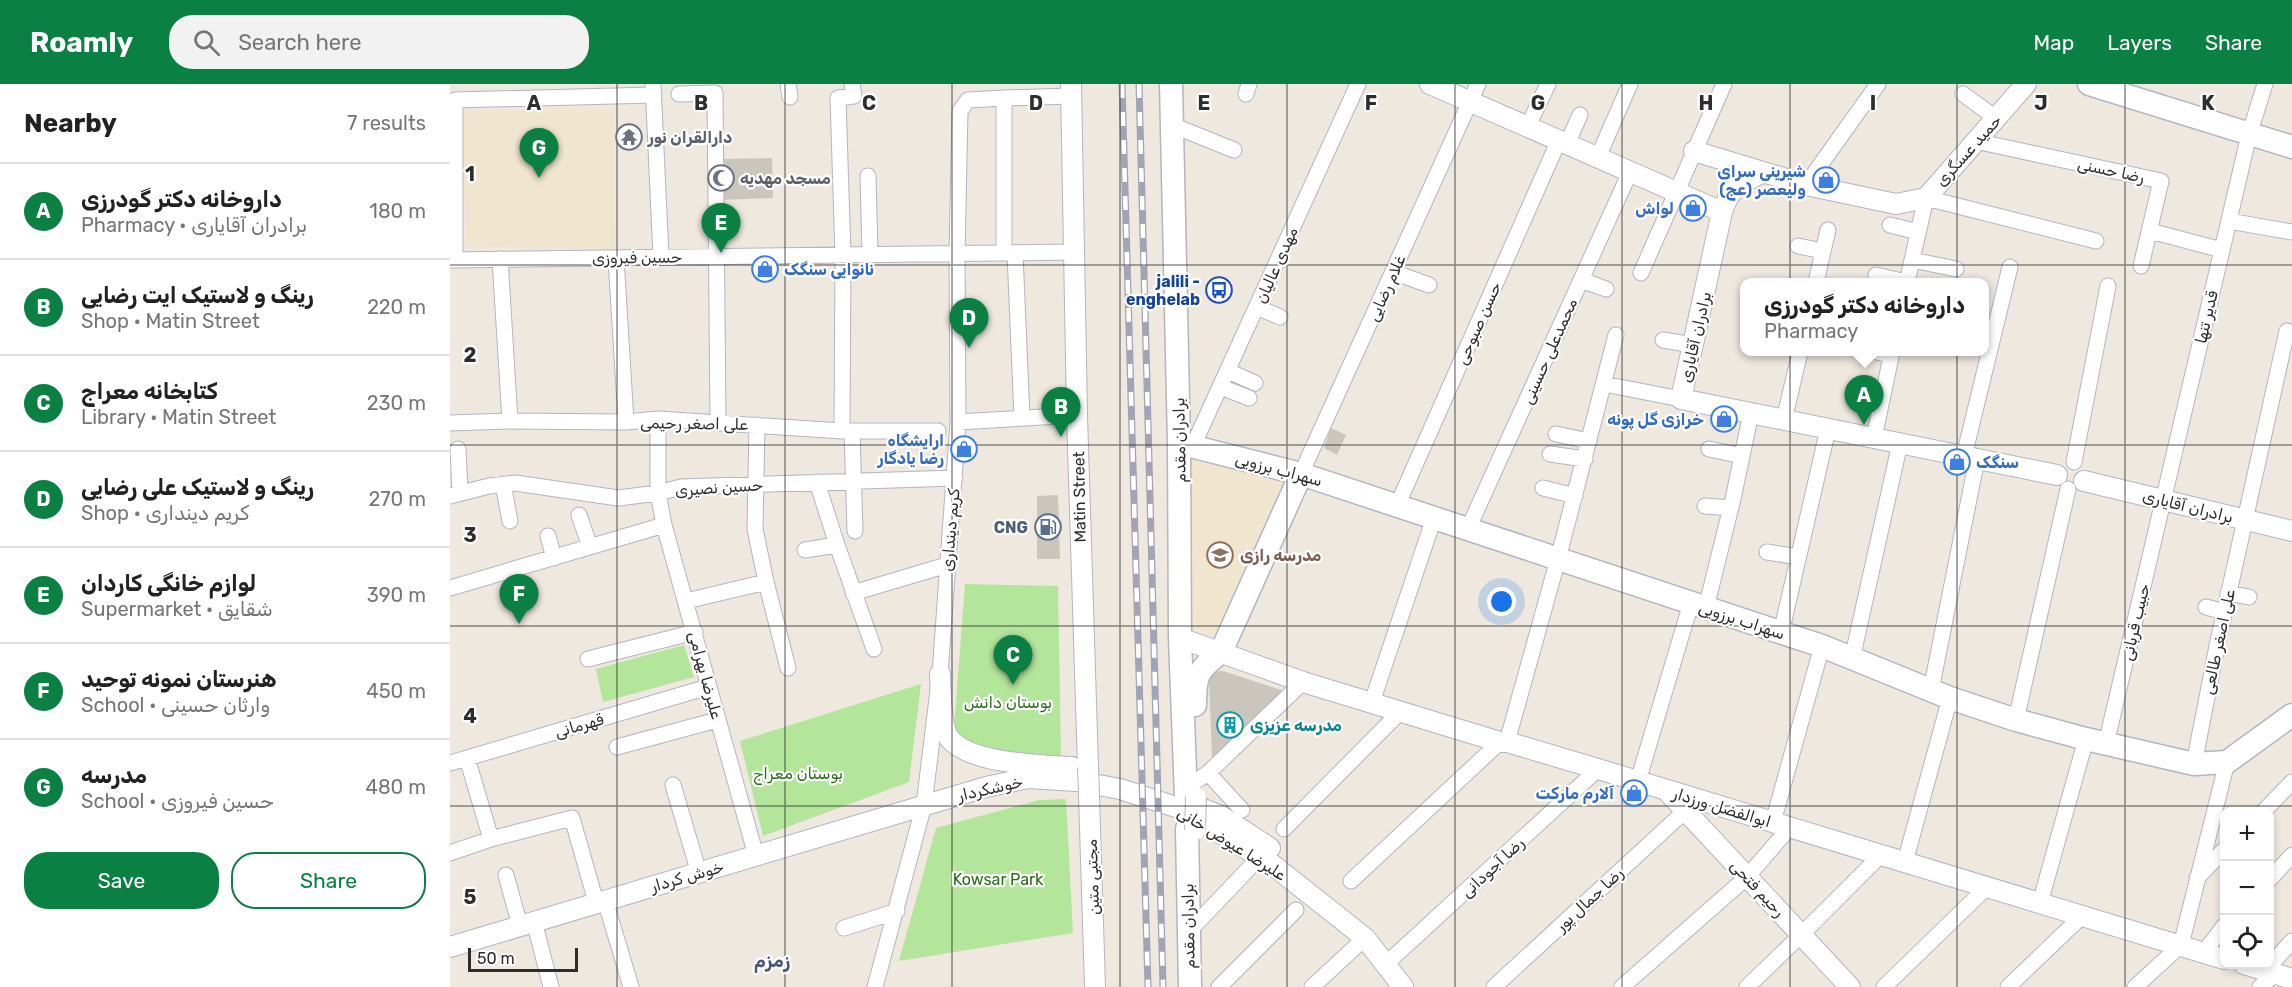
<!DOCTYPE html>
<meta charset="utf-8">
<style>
body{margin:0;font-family:Rubik,"Noto Naskh Arabic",sans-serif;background:#f2f2f2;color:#222}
.controls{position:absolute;right:18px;bottom:18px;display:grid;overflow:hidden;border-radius:12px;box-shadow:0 3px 9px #0003}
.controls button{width:54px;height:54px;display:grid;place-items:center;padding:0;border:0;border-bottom:2px solid #e0e0e0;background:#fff;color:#222;font:30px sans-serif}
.scale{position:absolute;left:18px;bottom:15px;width:110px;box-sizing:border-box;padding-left:6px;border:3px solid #2d2d2d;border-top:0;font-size:16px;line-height:21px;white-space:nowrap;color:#2d2d2d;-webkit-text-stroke:4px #fff;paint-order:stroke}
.you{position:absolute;left:1052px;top:518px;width:21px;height:21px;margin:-15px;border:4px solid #fff;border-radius:50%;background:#1a73e8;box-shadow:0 0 0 9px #1a73e833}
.badge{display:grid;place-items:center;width:39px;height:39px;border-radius:50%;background:#0b8043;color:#fff;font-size:20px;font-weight:700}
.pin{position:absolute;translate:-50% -50px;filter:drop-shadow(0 2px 3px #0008)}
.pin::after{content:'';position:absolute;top:32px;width:21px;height:18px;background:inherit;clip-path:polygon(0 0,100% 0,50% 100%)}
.popup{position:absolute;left:1290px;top:194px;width:249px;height:78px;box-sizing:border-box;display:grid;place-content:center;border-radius:12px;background:#fff;filter:drop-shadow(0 2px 4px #0005);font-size:20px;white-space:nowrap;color:#767676}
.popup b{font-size:22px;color:#222}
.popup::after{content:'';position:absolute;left:50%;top:100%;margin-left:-12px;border:12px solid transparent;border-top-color:#fff}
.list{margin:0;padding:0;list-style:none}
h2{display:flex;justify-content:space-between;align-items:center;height:78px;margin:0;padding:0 24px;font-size:26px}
h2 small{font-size:20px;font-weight:400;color:#767676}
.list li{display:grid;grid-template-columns:39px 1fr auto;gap:18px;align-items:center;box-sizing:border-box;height:96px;padding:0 24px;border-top:2px solid #e0e0e0}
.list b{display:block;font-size:22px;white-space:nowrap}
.list p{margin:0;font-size:20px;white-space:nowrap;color:#767676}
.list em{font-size:20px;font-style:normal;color:#767676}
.actions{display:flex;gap:12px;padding:18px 24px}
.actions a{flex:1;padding:14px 0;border:2px solid #0b8043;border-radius:24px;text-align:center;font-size:21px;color:#0b8043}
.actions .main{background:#0b8043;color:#fff}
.icon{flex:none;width:33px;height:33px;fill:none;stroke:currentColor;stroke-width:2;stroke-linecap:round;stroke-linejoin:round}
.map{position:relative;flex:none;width:1842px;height:903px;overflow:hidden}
header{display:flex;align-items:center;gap:36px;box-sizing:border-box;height:84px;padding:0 30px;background:#0b8043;color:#fff}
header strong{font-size:28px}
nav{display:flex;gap:33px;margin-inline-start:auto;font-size:21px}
.search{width:420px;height:54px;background:#f2f2f2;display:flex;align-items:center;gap:15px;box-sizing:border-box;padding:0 21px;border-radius:24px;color:#767676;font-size:22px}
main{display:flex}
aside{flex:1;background:#fff}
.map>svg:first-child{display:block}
.education{fill:#f0e5ce}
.green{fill:#b3e59b}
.building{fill:#cac6bd}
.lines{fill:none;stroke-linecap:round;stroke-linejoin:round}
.minor-casing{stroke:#b3b5c0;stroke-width:17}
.tertiary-casing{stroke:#b3b5c0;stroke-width:22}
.secondary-casing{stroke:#b3b5c0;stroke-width:25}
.minor{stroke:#fff;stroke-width:15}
.tertiary{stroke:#fff;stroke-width:20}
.secondary{stroke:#fff;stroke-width:22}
.rail-casing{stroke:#a1a4b7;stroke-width:7}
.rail{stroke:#fff;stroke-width:4.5;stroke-dasharray:14;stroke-linecap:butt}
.tertiary-bridge-casing{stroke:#b3b5c0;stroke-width:22;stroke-linecap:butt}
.tertiary-bridge{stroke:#fff;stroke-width:20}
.grid{fill:none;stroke:#2d2d2d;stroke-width:1.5;stroke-opacity:0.55}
.labels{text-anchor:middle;stroke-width:4.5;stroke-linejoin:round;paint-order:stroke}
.worship-label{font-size:16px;font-weight:bold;fill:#5b616d;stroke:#fff;text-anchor:start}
.street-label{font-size:16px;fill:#2d2d2d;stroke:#fff}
.shop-label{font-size:16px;font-weight:bold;fill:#366cbe;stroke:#fff;text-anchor:end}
.transit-label{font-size:16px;font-weight:bold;fill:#164399;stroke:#fff;text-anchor:end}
.service-label{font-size:16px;font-weight:bold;fill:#4e5e75;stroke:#fff;text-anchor:end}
.education-label{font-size:16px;font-weight:bold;fill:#785e54;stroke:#fff;text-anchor:start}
.park-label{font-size:16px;fill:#296d1a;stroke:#fff}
.culture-label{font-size:16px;font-weight:bold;fill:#0d838f;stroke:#fff;text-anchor:start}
.neighbourhood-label{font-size:18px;font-weight:bold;fill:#4b547f;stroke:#fff}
.grid-label{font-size:20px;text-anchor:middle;font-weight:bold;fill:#2d2d2d;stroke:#fff;stroke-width:4.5;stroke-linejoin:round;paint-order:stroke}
</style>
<header>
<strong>Roamly</strong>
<div class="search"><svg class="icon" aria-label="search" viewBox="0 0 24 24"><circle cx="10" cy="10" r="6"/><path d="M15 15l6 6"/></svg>Search here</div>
<nav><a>Map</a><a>Layers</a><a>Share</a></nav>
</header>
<main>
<aside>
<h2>Nearby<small>7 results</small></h2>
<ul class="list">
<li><span class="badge">A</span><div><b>داروخانه دکتر گودرزی</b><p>Pharmacy · برادران آقایاری</p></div><em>180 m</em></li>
<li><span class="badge">B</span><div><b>رینگ و لاستیک ایت رضایی</b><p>Shop · Matin Street</p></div><em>220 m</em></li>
<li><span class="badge">C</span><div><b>کتابخانه معراج</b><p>Library · Matin Street</p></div><em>230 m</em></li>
<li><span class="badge">D</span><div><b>رینگ و لاستیک علی رضایی</b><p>Shop · کریم دینداری</p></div><em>270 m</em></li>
<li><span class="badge">E</span><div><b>لوازم خانگی کاردان</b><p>Supermarket · شقایق</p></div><em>390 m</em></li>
<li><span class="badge">F</span><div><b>هنرستان نمونه توحید</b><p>School · وارثان حسینی</p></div><em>450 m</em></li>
<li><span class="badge">G</span><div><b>مدرسه</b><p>School · حسین فیروزی</p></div><em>480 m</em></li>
</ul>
<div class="actions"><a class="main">Save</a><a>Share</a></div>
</aside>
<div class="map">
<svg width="1842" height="903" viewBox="0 0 1842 903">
<rect width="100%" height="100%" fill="#eee8df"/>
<path class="education" d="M163 25 165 166 16 162 12 27Z
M735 374 835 399 767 554 738 542Z"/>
<path class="green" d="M515 500 608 502 611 673 550 672 519 661 504 644Z
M234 561 244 593 153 618 146 585Z
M471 600 459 698 313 752 290 657Z
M616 715 623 849 449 877 486 744 589 716Z"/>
<path class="building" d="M322 74 323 114 270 116 269 75Z
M311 180H319V191H310Z
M881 344 896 351 887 371 874 364Z
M608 411 610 475H587V412Z
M773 587 834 607 762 675 759 593 763 588Z"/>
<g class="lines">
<g class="minor-casing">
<path id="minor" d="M203 0 211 173
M338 0 340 13
M229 10 265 9 268 338
M796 10 799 0
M1513 10 1546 34
M554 14 621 12
M518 16 554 14V169
M722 41 784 66
M1078 42 1098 0
M1525 57 1711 97 1691 182
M1117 60 1130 31
M1148 73 1180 0
M418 92 420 170
M1356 101 1428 0
M1779 137 1842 148
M1440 141 1468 148
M1700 147 1772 166
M1348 162 1373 167
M565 169 572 334
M166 174 176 338
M50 175 60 337
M0 176 625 168
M5 176V16L204 11
M1462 176 1506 185
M943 188 979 201
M1191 189 1274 0
M1426 191 1456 198
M1131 196 1156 205
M1366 198 1378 146
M1457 198 1476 114 1646 157
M807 223 830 233
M1213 256 1243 261
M1426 268 1441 271
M778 287 805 299
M1154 300 1231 315
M771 303 799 314
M208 335V409L214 441 306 772
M1334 336 1350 268
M508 338 627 331
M0 339 60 337 176 338 208 335 392 347H488
M307 341 305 445 316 498 338 584
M392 347 393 171 388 14 404 12 402 0
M402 347 405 447
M1106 350 1139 357
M1424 354 1442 268
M743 362 908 0
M8 365 10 409
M1259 365 1292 372
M1100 370 1135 375
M1514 372 1560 183
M1624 378 1658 202
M851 390 1028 0
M367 398 387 461 424 565
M53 400 60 437
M1093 404 1125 412
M0 412 39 402 65 399 168 414 208 409 231 403 505 394
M947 422 1109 56
M1255 422 1281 424
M129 431 140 463
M1018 445 1180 88
M98 452 104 474
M355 466 387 461
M1317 468 1348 473
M0 504 214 441
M403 509 497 481
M1778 509 1799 513
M236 517 316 498
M1756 523 1774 528
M1256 524 1283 415 1301 329
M1331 549 1378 345
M138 575 245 548
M1402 575 1450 359
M1481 606 1527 375
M922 618 984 434
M1566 636 1618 405
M1057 658 1108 475 1166 251
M1656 660 1799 51 1815 0
M167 663 267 636
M17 674 41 755
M0 679 258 603
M1744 680 1767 562 1837 247
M758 689 792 726
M746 697 758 689 853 598
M1188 697 1241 519
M223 701 249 789
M1813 728 1842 698
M1323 738 1372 562
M834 745 951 627
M0 769 41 755 122 734 146 818
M1455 778 1500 614
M56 791 70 842
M1747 794 1774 766
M1820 795 1842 771
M901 797 1050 658
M155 816 181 903
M1590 819 1636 655
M84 837 101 903
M746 840 803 780
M394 844 447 827
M1754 868 1774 842
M936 880 1148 685
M1815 887 1842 857
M425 903 474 721 490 590 508 338 507 169 510 27 518 16
M769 903 846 826
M862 903 915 854
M1044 903 1235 727
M1172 903 1297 793 1340 743
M1297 903 1351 851 1431 771
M1434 903 1537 803
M1558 903 1632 832
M1685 903 1731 861 1777 678
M1810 903 1825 890"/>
</g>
<g class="tertiary-casing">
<path id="tertiary" d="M621 0 627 331 638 683
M980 0 1272 128
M1576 0 1476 114 1446 120 1356 101 1313 88C1291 100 1280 103 1272 128L1231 315 1607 391
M1244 67 1313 88
M1634 397 1842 447
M730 554 853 598 1050 658H1057L1148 685 1774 875
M490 590C491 606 490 642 499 654 519 680 591 681 622 683
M1217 707 1400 903
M639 712 645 903
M738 719 771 732 820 764
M0 863 536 703 578 694 627 697 670 705 729 724 823 781 915 854 953 903
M1794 880 1842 895"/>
</g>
<g class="secondary-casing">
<path id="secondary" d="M721 0 729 359 730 554 736 713
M1639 0 1842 63
M729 359 851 390 1372 562 1500 614 1566 636 1636 655 1744 680 1777 678 1842 631
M745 621C745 591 747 587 771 568L851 390
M737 745 740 903"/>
</g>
<use href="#minor" class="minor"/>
<use href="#tertiary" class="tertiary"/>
<use href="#secondary" class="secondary"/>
<g class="rail-casing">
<path id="rail" d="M672 0 698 903
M689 0 713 903"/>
</g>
<use href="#rail" class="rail"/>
<g class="tertiary-bridge-casing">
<path id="tertiary-bridge" d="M638 683 639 712
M745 746 746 713"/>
</g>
<use href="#tertiary-bridge" class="tertiary-bridge"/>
</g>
<path class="grid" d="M167 0V903M335 0V903M502 0V903M670 0V903M837 0V903M1005 0V903M1172 0V903M1340 0V903M1507 0V903M1675 0V903M0 181H1842M0 361H1842M0 542H1842M0 722H1842"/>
<defs>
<g id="temple-ring" transform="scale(1.35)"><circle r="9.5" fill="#fff" stroke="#6b7280" stroke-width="1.5"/><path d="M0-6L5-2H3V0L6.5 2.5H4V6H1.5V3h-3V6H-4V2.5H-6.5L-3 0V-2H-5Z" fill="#6b7280"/></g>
<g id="mosque-ring" transform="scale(1.35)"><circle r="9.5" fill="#fff" stroke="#6b7280" stroke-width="1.5"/><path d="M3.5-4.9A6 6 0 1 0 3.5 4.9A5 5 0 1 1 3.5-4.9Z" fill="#6b7280"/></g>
<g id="shop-ring" transform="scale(1.35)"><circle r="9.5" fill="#fff" stroke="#3f7fe0" stroke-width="1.5"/><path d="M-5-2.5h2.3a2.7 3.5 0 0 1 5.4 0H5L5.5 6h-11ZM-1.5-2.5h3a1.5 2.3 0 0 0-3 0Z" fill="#3f7fe0"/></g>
<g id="bus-ring" transform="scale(1.35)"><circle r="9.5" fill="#fff" stroke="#1a4fb4" stroke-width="1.5"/><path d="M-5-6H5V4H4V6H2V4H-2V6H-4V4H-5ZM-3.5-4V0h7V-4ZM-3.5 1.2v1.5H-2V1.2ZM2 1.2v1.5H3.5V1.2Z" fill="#1a4fb4"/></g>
<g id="fuel-ring" transform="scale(1.35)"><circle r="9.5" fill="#fff" stroke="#5c6f8a" stroke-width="1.5"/><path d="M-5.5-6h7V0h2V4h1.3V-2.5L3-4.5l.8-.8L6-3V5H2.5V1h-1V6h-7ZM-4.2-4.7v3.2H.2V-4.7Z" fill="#5c6f8a"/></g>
<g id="school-ring" transform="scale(1.35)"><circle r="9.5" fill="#fff" stroke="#8d6e63" stroke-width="1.5"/><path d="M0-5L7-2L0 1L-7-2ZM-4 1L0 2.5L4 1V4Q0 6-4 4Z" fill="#8d6e63"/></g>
<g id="building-ring" transform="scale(1.35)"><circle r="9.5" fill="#fff" stroke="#0f9aa8" stroke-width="1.5"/><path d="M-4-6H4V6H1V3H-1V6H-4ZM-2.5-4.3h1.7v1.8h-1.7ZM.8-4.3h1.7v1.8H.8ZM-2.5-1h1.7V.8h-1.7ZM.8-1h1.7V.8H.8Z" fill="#0f9aa8"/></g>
</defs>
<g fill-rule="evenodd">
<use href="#temple-ring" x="179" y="53"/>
<use href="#mosque-ring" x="271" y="94"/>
<use href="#shop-ring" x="1376" y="96"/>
<use href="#shop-ring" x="1243" y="124"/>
<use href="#shop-ring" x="315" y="185"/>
<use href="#bus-ring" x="769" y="206"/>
<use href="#shop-ring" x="1274" y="335"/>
<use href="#shop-ring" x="514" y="365"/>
<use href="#shop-ring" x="1507" y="378"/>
<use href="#fuel-ring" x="598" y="443"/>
<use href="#school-ring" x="770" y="471"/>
<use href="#building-ring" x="780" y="641"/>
<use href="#shop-ring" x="1184" y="709"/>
</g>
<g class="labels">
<g class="worship-label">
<text x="198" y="59">دارالقران نور</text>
<text x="290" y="100">مسجد مهدیه</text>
</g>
<g class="street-label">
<text transform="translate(1518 66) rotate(-48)" y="6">حمید عسگری</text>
<text transform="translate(1661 86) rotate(12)" y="6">رضا حسنی</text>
<text transform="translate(187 173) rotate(-1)" y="6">حسین فیروزی</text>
<text transform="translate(826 181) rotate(-66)" y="6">مهدی عالیان</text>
<text transform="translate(936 204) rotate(-66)" y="6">غلام رضایی</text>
<text transform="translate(1756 233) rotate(-77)" y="6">قدیر تنها</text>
<text transform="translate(1028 239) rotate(-66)" y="6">حسن صبوحی</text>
<text transform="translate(1245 253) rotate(-77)" y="6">برادران آقایاری</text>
<text transform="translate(1099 267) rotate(-66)" y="6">محمدعلی حسینی</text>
<text transform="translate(244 339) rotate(1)" y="6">علی اصغر رحیمی</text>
<text transform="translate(729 356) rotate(-91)" y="6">برادران مقدم</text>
<text transform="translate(829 385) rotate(15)" y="6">سهراب برزویی</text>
<text transform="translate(269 403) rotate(-4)" y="6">حسین نصیری</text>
<text transform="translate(629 413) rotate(-91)" y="6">Matin Street</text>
<text transform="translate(1738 422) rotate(14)" y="6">برادران آقایاری</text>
<text transform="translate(500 446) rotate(-85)" y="6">کریم دینداری</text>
<text transform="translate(1292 536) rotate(18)" y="6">سهراب برزویی</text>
<text transform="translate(1685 538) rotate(-77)" y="6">حبیب قربانی</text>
<text transform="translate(1768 558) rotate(-78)" y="6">علی اصغر طالعی</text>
<text transform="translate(256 591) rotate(75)" y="6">علیرضا بهرامی</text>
<text transform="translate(129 641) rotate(-16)" y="6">قهرمانی</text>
<text transform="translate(540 704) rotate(-13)" y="6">خوشکردار</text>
<text transform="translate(1272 723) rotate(17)" y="6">ابوالفضل ورزدار</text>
<text transform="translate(782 759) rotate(32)" y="6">علیرضا عیوض خانی</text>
<text transform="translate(1042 783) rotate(-43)" y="6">رضا آجودانی</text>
<text transform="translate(237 792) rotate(-16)" y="6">خوش کردار</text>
<text transform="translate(642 793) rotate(-92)" y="6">مجتبی متین</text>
<text transform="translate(1308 804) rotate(47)" y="6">رحیم فتحی</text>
<text transform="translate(1139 815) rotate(-43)" y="6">رضا جمال پور</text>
<text transform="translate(738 842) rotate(-91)" y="6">برادران مقدم</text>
</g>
<g class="shop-label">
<text x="1356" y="93">شیرینی سرای<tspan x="1356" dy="18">ولیعصر (عج)</tspan></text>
<text x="1224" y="130">لواش</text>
<text x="334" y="191" text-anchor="start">نانوایی سنگک</text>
<text x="1254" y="341">خرازی گل پونه</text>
<text x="494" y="362">ارایشگاه<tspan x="494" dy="18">رضا یادگار</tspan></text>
<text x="1526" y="384" text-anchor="start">سنگک</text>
<text x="1164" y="715">آلارم مارکت</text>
</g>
<g class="transit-label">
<text x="750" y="203">jalili -<tspan x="750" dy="18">enghelab</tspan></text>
</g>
<g class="service-label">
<text x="578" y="449">CNG</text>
</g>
<g class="education-label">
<text x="790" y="477">مدرسه رازی</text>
</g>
<g class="park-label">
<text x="558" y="624">بوستان دانش</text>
<text x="348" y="695">بوستان معراج</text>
<text x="548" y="801">Kowsar Park</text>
</g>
<g class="culture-label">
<text x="800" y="647">مدرسه عزیزی</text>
</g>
<g class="neighbourhood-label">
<text x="322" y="883">زمزم</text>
</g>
</g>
<g class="grid-label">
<text x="84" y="26">A</text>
<text x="251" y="26">B</text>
<text x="419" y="26">C</text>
<text x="586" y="26">D</text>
<text x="754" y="26">E</text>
<text x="921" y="26">F</text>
<text x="1088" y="26">G</text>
<text x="1256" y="26">H</text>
<text x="1423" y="26">I</text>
<text x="1591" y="26">J</text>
<text x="1758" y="26">K</text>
<text x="20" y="97">1</text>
<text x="20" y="278">2</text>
<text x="20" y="458">3</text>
<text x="20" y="639">4</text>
<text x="20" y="820">5</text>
</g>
</svg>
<div class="controls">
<button>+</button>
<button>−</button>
<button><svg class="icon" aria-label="locate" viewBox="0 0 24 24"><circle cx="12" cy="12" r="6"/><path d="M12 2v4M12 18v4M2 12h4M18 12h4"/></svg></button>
</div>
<div class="scale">50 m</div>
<div class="you"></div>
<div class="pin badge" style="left:1414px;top:341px">A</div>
<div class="popup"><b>داروخانه دکتر گودرزی</b>Pharmacy</div>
<div class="pin badge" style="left:611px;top:353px">B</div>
<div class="pin badge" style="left:563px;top:601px">C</div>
<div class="pin badge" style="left:519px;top:264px">D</div>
<div class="pin badge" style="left:271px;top:169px">E</div>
<div class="pin badge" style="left:69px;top:540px">F</div>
<div class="pin badge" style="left:89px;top:94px">G</div>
</div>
</main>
